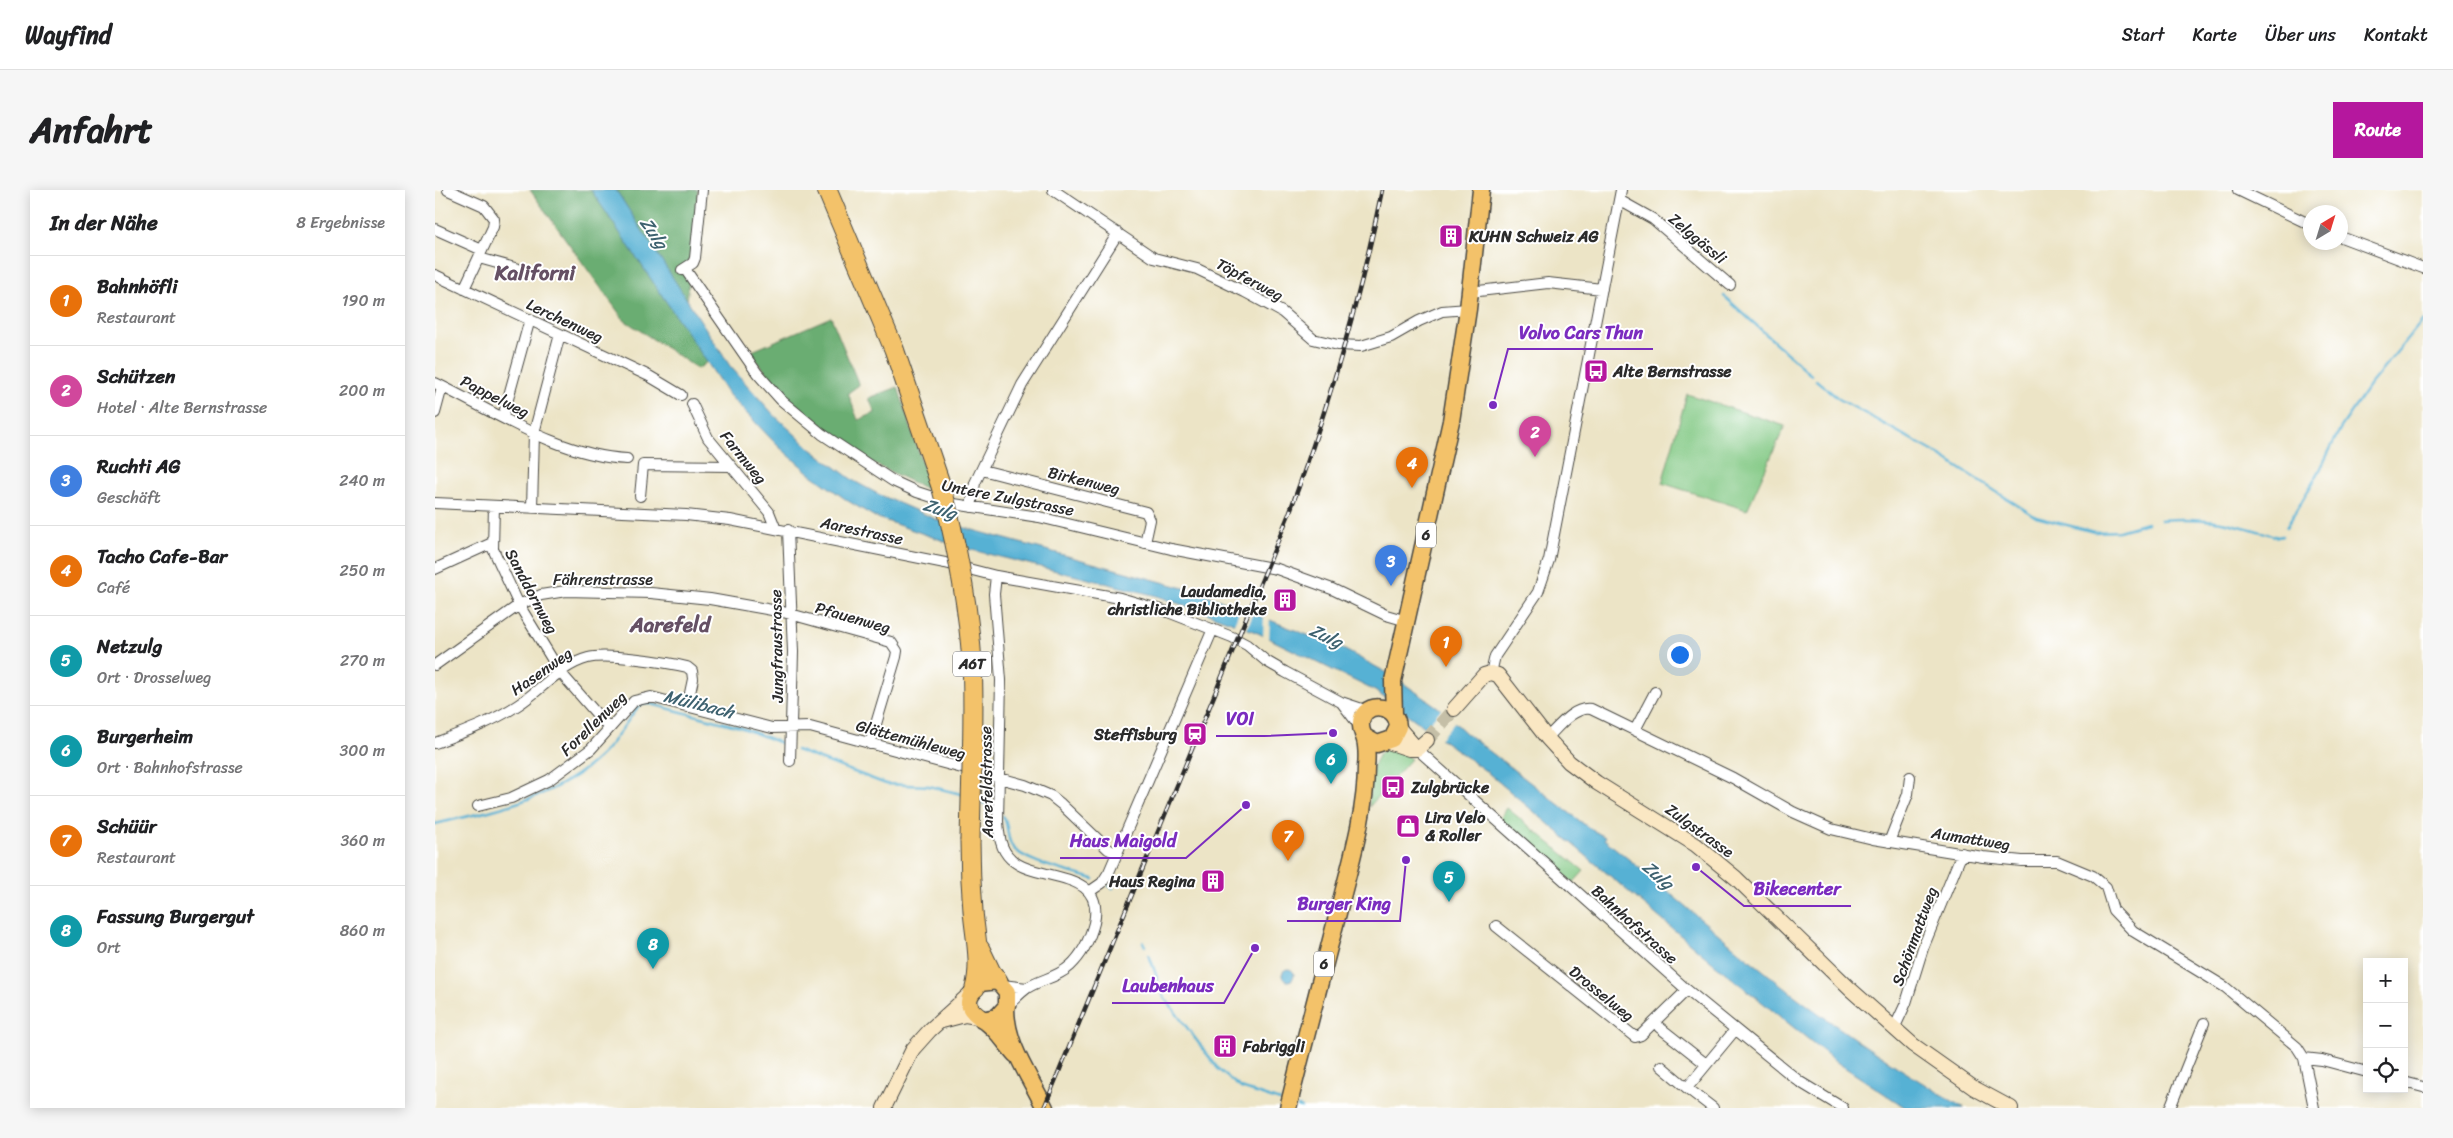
<!DOCTYPE html>
<html lang="de">
<meta charset="utf-8">
<style>
body{margin:0;font-family:Sriracha,sans-serif;background:#f6f6f6;color:#202124}
.controls{position:absolute;right:15px;bottom:15px;display:grid;overflow:hidden;border-radius:0px;box-shadow:0 2px 12px #0003}
.controls button{width:45px;height:45px;display:grid;place-items:center;padding:0;border:0;border-bottom:1px solid #e0e0e0;background:#fff;color:#202124;font:25px sans-serif}
.compass{position:absolute;left:1868px;top:15px;width:45px;height:45px;border-radius:50%;background:#fff;box-shadow:0 2px 12px #0003;rotate:38deg}
.you{position:absolute;left:1244px;top:464px;width:18px;height:18px;margin:-12px;border:4px solid #fff;border-radius:50%;background:#1a73e8;box-shadow:0 0 0 8px #1a73e833}
.badge{display:grid;place-items:center;width:32px;height:32px;border-radius:50%;background:#b5179e;color:#fff;font-size:16px;font-weight:700}
.pin{position:absolute;translate:-50% -41px;filter:drop-shadow(0 1px 2px #0008)}
.pin::after{content:'';position:absolute;top:26px;width:18px;height:15px;background:inherit;clip-path:polygon(0 0,100% 0,50% 100%)}
.list{margin:0;padding:0;list-style:none}
h2{display:flex;justify-content:space-between;align-items:center;height:65px;margin:0;padding:0 20px;font-size:21px}
h2 small{font-size:16px;font-weight:400;color:#757577}
.list li{display:grid;grid-template-columns:32px 1fr auto;gap:15px;align-items:center;box-sizing:border-box;height:90px;padding:0 20px;border-top:1px solid #e0e0e0}
.list b{display:block;font-size:19px;white-space:nowrap}
.list p{margin:0;font-size:16px;white-space:nowrap;color:#757577}
.list em{font-size:16px;font-style:normal;color:#757577}
.icon{flex:none;width:28px;height:28px;fill:none;stroke:currentColor;stroke-width:2;stroke-linecap:round;stroke-linejoin:round}
.map{position:relative;flex:none;width:1988px;height:918px;overflow:hidden;border-radius:0px}
header{display:flex;align-items:center;gap:30px;box-sizing:border-box;height:70px;padding:0 25px;background:#fff;border-bottom:1px solid #e0e0e0}
header strong{font-size:24px}
nav{display:flex;gap:28px;margin-inline-start:auto;font-size:18px}
.intro{display:flex;align-items:center;justify-content:space-between;box-sizing:border-box;height:120px;padding:0 30px}
h1{margin:0;font-size:35px}
.button{padding:12px 22px;border-radius:0px;background:#b5179e;color:#fff;font-size:18px;font-weight:700}
main{display:flex;gap:30px;padding:0 30px}
aside{flex:1;background:#fff;border-radius:0px;box-shadow:0 2px 12px #0003}
.map>svg:first-child{display:block}
.green{fill:#83c985;stroke:#577a58}
.forest{fill:#6aad72;stroke:#4a6c4e}
.water{fill:#57b1d4;stroke:#416e80}
.pier{fill:#ece4c6}
.lines{fill:none;stroke-linecap:round;stroke-linejoin:round}
.stream{stroke:#57b1d4;stroke-width:2.5}
.secondary-tunnel{stroke:#c5bfa7;stroke-width:14;stroke-dasharray:14 7;stroke-linecap:butt}
.street-casing{stroke:#484742;stroke-width:12}
.secondary-casing{stroke:#484742;stroke-width:16}
.primary-casing{stroke:#484742;stroke-width:19}
.highway-casing{stroke:#484742;stroke-width:21}
.street{stroke:#fff;stroke-width:10}
.secondary{stroke:#fae7c3;stroke-width:14}
.primary{stroke:#f3c26a;stroke-width:16}
.highway{stroke:#f3c26a;stroke-width:19}
.rail-casing{stroke:#2b2b2b;stroke-width:4.5}
.rail{stroke:#fff;stroke-width:2.5;stroke-dasharray:8;stroke-linecap:butt}
.highway-bridge-casing{stroke:#484742;stroke-width:21;stroke-linecap:butt}
.highway-bridge{stroke:#f3c26a;stroke-width:19}
.labels{text-anchor:middle;stroke-width:4;stroke-linejoin:round;paint-order:stroke}
.shield{fill:#fff;stroke:#6b6b6b;stroke-width:1}
.shield-label{font-size:15px;font-weight:bold;fill:#2b2b2b}
.poi-label{font-size:16px;font-weight:bold;fill:#2b2b2b;stroke:#fff;text-anchor:start}
.street-label{font-size:16px;fill:#2b2b2b;stroke:#fff}
.water-label{font-size:18px;font-style:italic;fill:#3d616f;stroke:#fff}
.district-label{font-size:21px;font-weight:bold;fill:#655064;stroke:#fff}
.leader{fill:none;stroke:#7b2cbf;stroke-width:2}
.callout-dot{fill:#7b2cbf;stroke:#fff;stroke-width:2}
.callout-label{font-size:18px;text-anchor:middle;font-weight:bold;fill:#7b2cbf;stroke:#fff;stroke-width:4;stroke-linejoin:round;paint-order:stroke}
</style>
<header>
<strong>Wayfind</strong>
<nav><a>Start</a><a>Karte</a><a>Über uns</a><a>Kontakt</a></nav>
</header>
<div class="intro"><h1>Anfahrt</h1><a class="button">Route</a></div>
<main>
<aside>
<h2>In der Nähe<small>8 Ergebnisse</small></h2>
<ul class="list">
<li><span class="badge" style="background:#e8710a">1</span><div><b>Bahnhöfli</b><p>Restaurant</p></div><em>190 m</em></li>
<li><span class="badge" style="background:#d1479c">2</span><div><b>Schützen</b><p>Hotel · Alte Bernstrasse</p></div><em>200 m</em></li>
<li><span class="badge" style="background:#3f7fe0">3</span><div><b>Ruchti AG</b><p>Geschäft</p></div><em>240 m</em></li>
<li><span class="badge" style="background:#e8710a">4</span><div><b>Tacho Cafe-Bar</b><p>Café</p></div><em>250 m</em></li>
<li><span class="badge" style="background:#0f9aa8">5</span><div><b>Netzulg</b><p>Ort · Drosselweg</p></div><em>270 m</em></li>
<li><span class="badge" style="background:#0f9aa8">6</span><div><b>Burgerheim</b><p>Ort · Bahnhofstrasse</p></div><em>300 m</em></li>
<li><span class="badge" style="background:#e8710a">7</span><div><b>Schüür</b><p>Restaurant</p></div><em>360 m</em></li>
<li><span class="badge" style="background:#0f9aa8">8</span><div><b>Fassung Burgergut</b><p>Ort</p></div><em>860 m</em></li>
</ul>
</aside>
<div class="map">
<svg width="1988" height="918" viewBox="0 0 1988 918">
<rect width="100%" height="100%" fill="#fff"/>
<filter id="ink" filterUnits="userSpaceOnUse"><feTurbulence type="fractalNoise" baseFrequency=".02" numOctaves="2"/><feDisplacementMap in="SourceGraphic" scale="10" xChannelSelector="R" yChannelSelector="G"/><feConvolveMatrix kernelMatrix="1 2 1 2 8 2 1 2 1" color-interpolation-filters="sRGB"/></filter>
<filter id="wash" filterUnits="userSpaceOnUse"><feTurbulence type="fractalNoise" baseFrequency=".0096" numOctaves="4" result="noise"/><feDisplacementMap in="SourceGraphic" scale="20" xChannelSelector="R" yChannelSelector="G"/><feGaussianBlur stdDeviation="1.12" result="paint"/><feColorMatrix in="noise" values="0 0 0 0 0 0 0 0 0 0 0 0 0 0 0 0 0 1.4 0 .05"/><feComposite in="paint" operator="in"/></filter>
<g filter="url(#wash)">
<rect width="100%" height="100%" fill="#ece4c6"/>
<path class="green" d="M1252 204 1350 236 1312 320 1227 293Z
M953 558 964 561 976 569 934 617C936 598 933 566 953 558Z
M1072 618 1149 681 1138 693 1065 629Z"/>
<path class="forest" d="M95 0H156L272 172 263 179 189 130Z
M181 0H263L252 111Z
M396 127 424 195 413 203 423 230 440 223 434 208 463 197 496 301 437 273 393 242 350 206 315 162Z"/>
<path class="water" d="M156 0H181L295 176 339 225 376 259 419 291 443 304 505 331 767 403 910 460 958 486 1004 518 1031 543 1154 638 1170 647 1169 649C1233 700 1294 755 1359 805 1413 846 1470 883 1529 918H1471L1403 873 1278 773 1052 582 940 501 823 443 796 432 722 406 529 358 440 327 413 311 374 283 342 255 294 205Z
M847 785a6 6 0 1 1 12 0a6 6 0 1 1-12 0Z"/>
<path class="pier" d="M807 415 820 420 811 441 798 436Z
M829 424 835 426 834 452 828 448Z
M1007 518 1021 530 1004 550 989 539Z"/>
<g class="lines">
<path class="stream" d="M1289 106 1376 185
M1381 190 1404 209 1499 262 1601 327 1659 342 1684 341 1712 333
M1725 330C1773 326 1798 333 1843 347L1847 346
M1851 338 1884 282 1905 239 1934 196 1988 130
M361 560 451 594 494 596 530 605
M544 611 558 618
M568 626C574 635 571 647 577 656 588 673 639 682 658 689
M0 634C62 619 133 607 176 554 185 542 194 529 203 517L208 514H216L305 537 351 555
M674 696 678 698
M708 752 710 756
M714 765 729 807 784 880 806 898 845 911
M863 917 867 918"/>
</g>
</g>
<g filter="url(#ink)">
<g class="lines">
<path class="secondary-tunnel" d="M992 550 1019 519"/>
<g class="street-casing">
<path id="street" d="M13 0 49 16 59 29 58 37 29 99
M618 0 719 68 762 79 810 102 847 122 878 149 903 155 926 156 956 147 984 131 1007 121 1033 119
M1803 0 1876 35
M1184 10 1218 29 1295 95
M0 39 47 60
M1906 47 1988 78
M44 68 87 80
M250 79 322 183 346 210 387 244 458 291 482 302 519 314 604 327 736 359 842 379 897 399 951 425 972 431
M247 80 258 73 260 68 267 0
M0 85 214 186 246 205
M1035 102 1113 93 1167 99
M0 193C60 222 125 266 192 269
M257 214 273 248 334 322 340 337
M0 223 7 197
M68 227 95 129
M547 280 711 322 715 330 710 353
M205 306 208 275 296 276
M0 313 251 325 295 330 510 373 561 386 685 408 733 422 797 447 812 455 831 471 850 482 906 512 933 521
M59 316 58 359 84 415 125 482 174 538
M536 317 540 293 587 195 683 43
M97 318 99 243 125 144
M353 340 358 462 355 571
M0 379 57 353
M561 386 559 404 566 490 563 631C564 645 565 659 576 669 601 693 671 677 659 733 655 748 647 765 635 776 622 788 606 789 592 798 585 803 579 810 572 816
M0 475 84 415 106 405 131 401 216 403 275 409 348 422 456 452 462 461 461 467 435 554
M1056 483 1060 466 1103 402 1114 370 1186 0
M907 513 926 538
M1200 540 1220 502
M1112 548C1123 537 1139 516 1156 519L1298 588 1358 622 1396 639 1438 649 1548 667 1587 671H1622L1658 686 1671 697 1678 720 1698 741 1790 797 1862 857 1869 868 1879 918
M0 553C29 542 57 532 83 515 106 500 126 475 153 468 171 463 231 472 252 477L257 481 258 489 252 517
M982 559 1252 800 1365 892 1408 918
M43 616 76 608 114 590 156 559 199 511 216 507 337 538 375 537 590 595 616 606 626 614 673 659 681 663
M1454 652 1473 604 1475 587
M654 702 667 693 674 682 778 439
M1061 736 1200 847 1206 845 1252 800
M567 795 592 798
M1224 837 1271 874
M1459 839 1471 813 1488 758 1527 663
M1869 868 1887 870 1932 882
M1226 876 1252 898 1300 840
M1969 892 1988 897
M1252 898 1278 918
M1735 918 1769 833"/>
</g>
<g class="secondary-casing">
<path id="secondary" d="M1019 519 1049 485 1056 483 1063 485 1112 548 1134 572 1162 593 1261 655 1301 688 1415 799 1478 855 1539 898 1576 918
M963 537 982 559
M953 552 974 559H982L992 550
M507 831 530 825 542 827
M449 918 478 859 495 840 537 802"/>
</g>
<g class="primary-casing">
<path id="primary" d="M959 524 958 491 1016 231 1033 119 1046 0
M571 818C571 856 595 886 610 918
M547 830 562 827 572 816V802L563 791 545 793C520 818 543 823 558 838 566 846 573 856 581 865
M853 918C869 853 886 788 903 723 914 678 931 624 931 577 932 569 932 554 929 547 928 543 926 541 926 536 924 511 962 511 963 537L957 549 942 554 930 547"/>
</g>
<g class="highway-casing">
<path id="highway" d="M392 0 459 159 507 299
M535 651C535 675 536 698 538 721 540 746 547 773 540 798
M545 759 556 782 563 791"/>
</g>
<use href="#street" class="street"/>
<use href="#secondary" class="secondary"/>
<use href="#primary" class="primary"/>
<use href="#highway" class="highway"/>
<g class="rail-casing">
<path id="rail" d="M609 918 854 324C893 218 925 110 947 0"/>
</g>
<use href="#rail" class="rail"/>
<g class="highway-bridge-casing">
<path id="highway-bridge" d="M507 299C522 356 533 413 537 472 540 531 536 592 535 651"/>
</g>
<use href="#highway-bridge" class="highway-bridge"/>
</g>
</g>
<defs>
<g id="building-square" transform="scale(1.25)"><rect x="-9" y="-9" width="18" height="18" rx="4" fill="#b5179e" stroke="#fff"/><path d="M-4-6H4V6H1V3H-1V6H-4ZM-2.5-4.3h1.7v1.8h-1.7ZM.8-4.3h1.7v1.8H.8ZM-2.5-1h1.7V.8h-1.7ZM.8-1h1.7V.8H.8Z" fill="#fff"/></g>
<g id="bus-square" transform="scale(1.25)"><rect x="-9" y="-9" width="18" height="18" rx="4" fill="#b5179e" stroke="#fff"/><path d="M-5-6H5V4H4V6H2V4H-2V6H-4V4H-5ZM-3.5-4V0h7V-4ZM-3.5 1.2v1.5H-2V1.2ZM2 1.2v1.5H3.5V1.2Z" fill="#fff"/></g>
<g id="station-square" transform="scale(1.25)"><rect x="-9" y="-9" width="18" height="18" rx="4" fill="#b5179e" stroke="#fff"/><path d="M-3-6H3Q5-6 5-4V2Q5 4 3 4L4.5 6H3L1.5 4h-3L-3 6H-4.5L-3 4Q-5 4-5 2V-4Q-5-6-3-6ZM-3.5-4v3h7v-3ZM-3.5 1v1.5H-2V1ZM2 1v1.5H3.5V1Z" fill="#fff"/></g>
<g id="shop-square" transform="scale(1.25)"><rect x="-9" y="-9" width="18" height="18" rx="4" fill="#b5179e" stroke="#fff"/><path d="M-5-2.5h2.3a2.7 3.5 0 0 1 5.4 0H5L5.5 6h-11ZM-1.5-2.5h3a1.5 2.3 0 0 0-3 0Z" fill="#fff"/></g>
</defs>
<g fill-rule="evenodd">
<use href="#building-square" x="1016" y="46"/>
<use href="#bus-square" x="1161" y="181"/>
<use href="#building-square" x="850" y="410"/>
<use href="#station-square" x="760" y="544"/>
<use href="#bus-square" x="958" y="597"/>
<use href="#shop-square" x="973" y="636"/>
<use href="#building-square" x="778" y="691"/>
<use href="#building-square" x="790" y="856"/>
</g>
<g class="labels">
<g class="shield">
<rect x="981" y="332.5" width="20" height="25" rx="4"/>
<rect x="518" y="461.5" width="38" height="25" rx="4"/>
<rect x="879" y="761.5" width="20" height="25" rx="4"/>
</g>
<g class="shield-label">
<text x="991" y="350">6</text>
<text x="537" y="479">A6T</text>
<text x="889" y="779">6</text>
</g>
<g class="poi-label">
<text x="1034" y="52">KUHN Schweiz AG</text>
<text x="1178" y="187">Alte Bernstrasse</text>
<text x="832" y="407" text-anchor="end">Laudamedia,<tspan x="832" dy="18">christliche Bibliotheke</tspan></text>
<text x="742" y="550" text-anchor="end">Steffisburg</text>
<text x="976" y="603">Zulgbrücke</text>
<text x="990" y="633">Lira Velo<tspan x="990" dy="18">&amp; Roller</tspan></text>
<text x="760" y="697" text-anchor="end">Haus Regina</text>
<text x="808" y="862">Fabriggli</text>
</g>
<g class="street-label">
<text transform="translate(1263 48) rotate(40)" y="6">Zelggässli</text>
<text transform="translate(815 89) rotate(28)" y="6">Töpferweg</text>
<text transform="translate(130 130) rotate(25)" y="6">Lerchenweg</text>
<text transform="translate(60 206) rotate(27)" y="6">Pappelweg</text>
<text transform="translate(309 267) rotate(51)" y="6">Farmweg</text>
<text transform="translate(649 290) rotate(14)" y="6">Birkenweg</text>
<text transform="translate(573 307) rotate(11)" y="6">Untere Zulgstrasse</text>
<text transform="translate(427 340) rotate(12)" y="6">Aarestrasse</text>
<text x="168" y="395">Fährenstrasse</text>
<text transform="translate(97 401) rotate(62)" y="6">Sanddornweg</text>
<text transform="translate(418 427) rotate(16)" y="6">Pfauenweg</text>
<text transform="translate(341 456) rotate(-91)" y="6">Jungfraustrasse</text>
<text transform="translate(106 481) rotate(-35)" y="6">Hasenweg</text>
<text transform="translate(158 533) rotate(-44)" y="6">Forellenweg</text>
<text transform="translate(476 549) rotate(15)" y="6">Glättemühleweg</text>
<text transform="translate(551 592) rotate(-91)" y="6">Aarefeldstrasse</text>
<text transform="translate(1265 640) rotate(36)" y="6">Zulgstrasse</text>
<text transform="translate(1536 648) rotate(9)" y="6">Aumattweg</text>
<text transform="translate(1200 734) rotate(42)" y="6">Bahnhofstrasse</text>
<text transform="translate(1479 746) rotate(-70)" y="6">Schönmattweg</text>
<text transform="translate(1167 803) rotate(39)" y="6">Drosselweg</text>
</g>
<g class="water-label">
<text transform="translate(219 43) rotate(56)" y="6">Zulg</text>
<text transform="translate(505 319) rotate(18)" y="6">Zulg</text>
<text transform="translate(891 446) rotate(25)" y="6">Zulg</text>
<text transform="translate(264 514) rotate(14)" y="6">Mülibach</text>
<text transform="translate(1223 685) rotate(41)" y="6">Zulg</text>
</g>
<g class="district-label">
<text x="100" y="90">Kaliforni</text>
<text x="235" y="442">Aarefeld</text>
</g>
</g>
<path class="leader" d="M1058 215L1073 159H1218M898 543L829 546H781M811 615L751 668H625M1261 677L1309 716H1416M971 670L965 731H852M820 758L789 813H677"/>
<g class="callout-dot">
<circle cx="1058" cy="215" r="5"/>
<circle cx="898" cy="543" r="5"/>
<circle cx="811" cy="615" r="5"/>
<circle cx="1261" cy="677" r="5"/>
<circle cx="971" cy="670" r="5"/>
<circle cx="820" cy="758" r="5"/>
</g>
<g class="callout-label">
<text x="1146" y="149">Volvo Cars Thun</text>
<text x="805" y="535">VOI</text>
<text x="688" y="657">Haus Maigold</text>
<text x="1362" y="705">Bikecenter</text>
<text x="909" y="720">Burger King</text>
<text x="733" y="802">Laubenhaus</text>
</g>
</svg>
<div class="controls">
<button>+</button>
<button>−</button>
<button><svg class="icon" aria-label="locate" viewBox="0 0 24 24"><circle cx="12" cy="12" r="6"/><path d="M12 2v4M12 18v4M2 12h4M18 12h4"/></svg></button>
</div>
<svg class="compass" viewBox="-18 -18 36 36"><path d="M0-13l5 13h-10z" fill="#e53935"/><path d="M0 13l5-13h-10z" fill="#757577"/></svg>
<div class="you"></div>
<div class="pin badge" style="left:1011px;top:477px;background:#e8710a">1</div>
<div class="pin badge" style="left:1100px;top:267px;background:#d1479c">2</div>
<div class="pin badge" style="left:956px;top:396px;background:#3f7fe0">3</div>
<div class="pin badge" style="left:977px;top:298px;background:#e8710a">4</div>
<div class="pin badge" style="left:1014px;top:712px;background:#0f9aa8">5</div>
<div class="pin badge" style="left:896px;top:594px;background:#0f9aa8">6</div>
<div class="pin badge" style="left:853px;top:671px;background:#e8710a">7</div>
<div class="pin badge" style="left:218px;top:779px;background:#0f9aa8">8</div>
</div>
</main>
